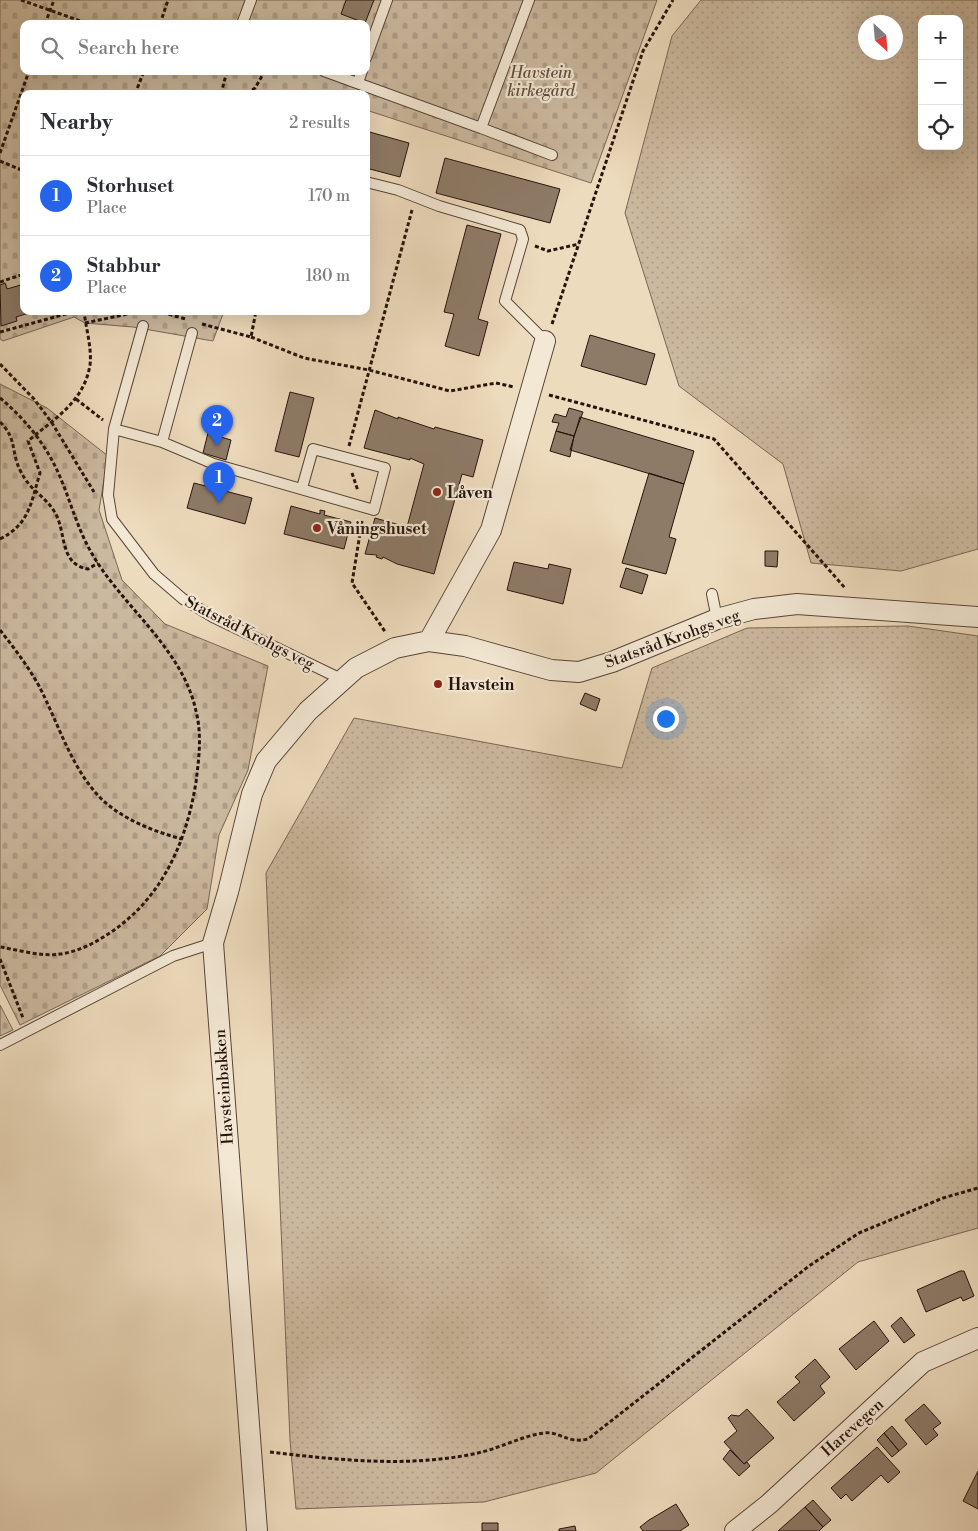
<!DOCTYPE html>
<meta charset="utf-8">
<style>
body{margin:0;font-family:"Libre Bodoni",serif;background:#f7f7f7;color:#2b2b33}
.controls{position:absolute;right:15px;top:15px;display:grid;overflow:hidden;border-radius:10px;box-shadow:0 5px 20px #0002}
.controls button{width:45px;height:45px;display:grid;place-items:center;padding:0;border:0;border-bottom:1px solid #e1e1e2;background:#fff;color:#2b2b33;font:25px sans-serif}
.compass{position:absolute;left:858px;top:15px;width:45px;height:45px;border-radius:50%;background:#fff;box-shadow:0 5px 20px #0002;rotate:154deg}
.you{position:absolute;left:665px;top:718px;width:18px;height:18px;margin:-12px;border:4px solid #fff;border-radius:50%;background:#1a73e8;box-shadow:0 0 0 8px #1a73e833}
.badge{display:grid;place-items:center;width:32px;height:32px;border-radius:50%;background:#2563eb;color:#fff;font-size:16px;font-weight:700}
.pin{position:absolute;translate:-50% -41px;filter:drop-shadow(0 1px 2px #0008)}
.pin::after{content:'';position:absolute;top:26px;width:18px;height:15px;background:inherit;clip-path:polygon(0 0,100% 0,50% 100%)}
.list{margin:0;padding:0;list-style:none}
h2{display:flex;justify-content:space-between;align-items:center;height:65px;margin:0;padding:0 20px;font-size:21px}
h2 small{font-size:16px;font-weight:400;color:#7c7c81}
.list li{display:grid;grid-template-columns:32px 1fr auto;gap:15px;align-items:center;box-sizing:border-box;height:80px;padding:0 20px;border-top:1px solid #e1e1e2}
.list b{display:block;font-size:19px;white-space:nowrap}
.list p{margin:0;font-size:16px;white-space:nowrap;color:#7c7c81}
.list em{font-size:16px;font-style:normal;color:#7c7c81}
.icon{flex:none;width:28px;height:28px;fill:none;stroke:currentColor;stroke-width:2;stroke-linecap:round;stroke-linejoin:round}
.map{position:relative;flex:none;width:978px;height:1531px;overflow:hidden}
.search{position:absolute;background:#fff;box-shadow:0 5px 20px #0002;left:20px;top:20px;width:350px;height:55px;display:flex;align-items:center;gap:12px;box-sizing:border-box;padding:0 18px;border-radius:10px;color:#7c7c81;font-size:19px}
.panel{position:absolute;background:#fff;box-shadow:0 5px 20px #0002;left:20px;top:90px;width:350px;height:225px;border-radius:10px}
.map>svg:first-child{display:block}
.grass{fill:url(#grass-dots);stroke:#786655;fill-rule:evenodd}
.cemetery{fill:url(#cemetery-stones);stroke:#786655;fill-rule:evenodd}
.building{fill:#8d7b68;stroke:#26130b}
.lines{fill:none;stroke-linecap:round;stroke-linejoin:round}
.lane-casing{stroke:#584538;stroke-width:12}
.street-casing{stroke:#584538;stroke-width:22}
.path{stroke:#26130b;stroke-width:3;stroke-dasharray:4 2.5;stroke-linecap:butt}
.lane{stroke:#f3e8d4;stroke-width:10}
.street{stroke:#f3e8d4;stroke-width:20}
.poi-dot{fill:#8f2418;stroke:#f3e8d4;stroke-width:2}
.labels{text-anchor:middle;stroke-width:4.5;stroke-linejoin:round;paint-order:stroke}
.park-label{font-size:16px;font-style:italic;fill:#604d3f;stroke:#f3e8d4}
.poi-label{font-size:16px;font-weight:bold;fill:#26130b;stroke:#f3e8d4;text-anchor:start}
.street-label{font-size:16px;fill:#26130b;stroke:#f3e8d4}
</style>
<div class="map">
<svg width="978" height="1531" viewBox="0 0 978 1531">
<defs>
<pattern id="grass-dots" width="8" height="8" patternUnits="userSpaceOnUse" patternTransform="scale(1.25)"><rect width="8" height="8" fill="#cbb99f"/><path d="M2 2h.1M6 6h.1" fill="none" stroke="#ae9e88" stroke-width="1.8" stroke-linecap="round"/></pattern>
<pattern id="cemetery-stones" width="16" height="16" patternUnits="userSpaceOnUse" patternTransform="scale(1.25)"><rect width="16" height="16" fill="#cbb99f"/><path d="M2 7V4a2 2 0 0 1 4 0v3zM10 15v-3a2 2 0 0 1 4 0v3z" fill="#ae9e88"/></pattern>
</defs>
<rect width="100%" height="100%" fill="#eddbbd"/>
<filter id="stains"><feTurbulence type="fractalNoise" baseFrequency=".004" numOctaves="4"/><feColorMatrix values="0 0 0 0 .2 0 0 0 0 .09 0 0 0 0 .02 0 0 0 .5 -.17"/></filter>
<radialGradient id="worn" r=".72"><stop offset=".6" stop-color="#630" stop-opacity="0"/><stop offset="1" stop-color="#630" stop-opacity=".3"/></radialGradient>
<path class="grass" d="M701 0H978V549L901 571 811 563 783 464 679 386 625 213 672 36ZM922 19H959V146H922ZM866 22H896V52H866Z
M908 626 978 636V1228L858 1262 596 1473 484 1502 296 1509 290 1440 266 873 354 718 622 768 652 668 747 628Z"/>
<path class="cemetery" d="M0 0H657L591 183 366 110V94H317L307 91 305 94H24V311H224L213 341 133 327 85 323 74 317 3 341 0 339ZM24 24H366V71H24Z
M0 384 47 408 108 456 99 510 122 580 165 624 268 666 248 770 219 835 207 909 160 956 20 1025 0 985Z
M0 1005 13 1030 0 1036Z"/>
<path class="building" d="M346 0H374L365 23 341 14Z
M366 131 409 143 400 177 366 168Z
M445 158 560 189 550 223 436 193Z
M467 225 501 234 478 319 488 322 479 356 445 346 454 314 444 312Z
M5 283 7 289 24 284V311H35L16 317 17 321 1 326 0 285Z
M590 335 655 354 646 385 581 366Z
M290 392 314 398 299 457 275 451Z
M569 408 583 412 574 436 556 431 559 423 552 422 555 414 566 417Z
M375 410 398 419V417L434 429 435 427 483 440 473 477 462 474 434 574 397 564 383 557 382 559 376 557 377 555 365 554 375 518 407 527 424 464 410 458V460L364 448Z
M580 417 694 451 684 484 570 450Z
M556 431 574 436 570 457 550 451Z
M208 433 231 440 226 460 203 453Z
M649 473 684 484 669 537 676 539 666 574 622 563Z
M194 483 252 498 245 524 187 508Z
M291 506 320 514V510L325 511 324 515 351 522 344 549 284 534Z
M765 551H778L777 567 765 566Z
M514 562 548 569 549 564 571 569 563 604 507 590Z
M626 568 648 575 642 594 620 587Z
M585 693 600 699 596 711 580 704Z
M960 1271H964L974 1296 963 1301 961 1297 926 1312 917 1290Z
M901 1317 915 1335 904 1343 891 1326Z
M874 1321 889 1341 856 1370 839 1349Z
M815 1359 830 1377 820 1386 825 1393 794 1421 777 1402 800 1382 795 1377Z
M924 1404 941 1423 933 1429 938 1435 926 1445 905 1420Z
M747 1409 774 1438 744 1464 724 1442 737 1431 728 1418 731 1415 739 1416Z
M892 1426 907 1444 899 1451 884 1433Z
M884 1433 899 1451 892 1457 877 1440Z
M877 1447 900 1472 888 1483 881 1475 852 1501 846 1494 841 1499 831 1488Z
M730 1450 744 1464 747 1462 750 1466 739 1476 723 1459Z
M978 1471V1509L963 1501Z
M813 1500 831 1520 823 1527 805 1507Z
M676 1504 689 1525 680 1531H643L640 1527 649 1520Z
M805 1507 823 1527 819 1531H778Z
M482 1523H498V1531H482Z
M575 1526 576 1531H559V1529Z"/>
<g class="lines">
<g class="lane-casing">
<path id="lane" d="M242 24 251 0
M366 58 387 0
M324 71 481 128 529 0
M358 82 362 71
M481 128 552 155
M366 182 398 190 439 206 520 230 523 239 505 301 545 341
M143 326 114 429 108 495 112 519 154 574 183 599 213 617 341 679
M114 429 162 442 214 464 374 510 385 468 313 449 302 488
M162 442 192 333
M712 594 717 619
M0 1045 173 956 213 943"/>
</g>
<g class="street-casing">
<path id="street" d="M429 641 465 646 551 670 579 672 612 662 717 619 754 609 797 604 978 617
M257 1531 213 943 228 892 252 794 266 761 308 711 356 668 395 648 429 641 491 530 545 341
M735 1531 769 1504 923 1362 978 1338"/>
</g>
<path class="path" d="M21 0 89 24
M45 24 54 0
M160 24 168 0
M135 94 144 71
M221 94 227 71
M247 94 255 88 265 71
M0 153 29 71
M0 161 24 171
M535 246 548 251 579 244
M0 282 24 274
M156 311 186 319
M85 323 137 312
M202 324 251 337 256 311
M552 324 643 51 673 0
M0 332 77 311
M251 337 304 358 369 370 450 391 496 383 514 387
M0 364 34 399 52 423 94 492
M549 395 714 439 845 588
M0 398C23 417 43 441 56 468 69 495 76 526 91 552 122 607 182 647 196 711 202 735 199 758 196 782 186 845 160 902 105 936 91 945 76 952 60 954 41 957 19 950 0 947
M76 399 103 420
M0 422C17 438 11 452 20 470 30 491 43 494 54 511 67 530 58 564 88 569L98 563
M349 446 412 210
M352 473 358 491
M362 521 352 583 386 633
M0 539C30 524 31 502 40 473L28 441C54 419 84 402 90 365 92 348 86 329 84 311
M0 630C14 648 28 666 39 686 59 724 73 775 107 804 129 822 156 832 182 839
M0 959 23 1018
M270 1452C338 1460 409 1468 478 1453 500 1448 522 1436 544 1433 560 1431 567 1444 588 1439L809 1266 859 1233 943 1198 978 1188"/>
<use href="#lane" class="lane"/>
<use href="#street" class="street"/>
</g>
<g class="poi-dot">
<circle cx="437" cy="492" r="5"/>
<circle cx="317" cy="528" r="5"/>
<circle cx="438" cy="684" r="5"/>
</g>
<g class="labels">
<g class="park-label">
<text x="541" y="78">Havstein<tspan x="541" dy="18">kirkegård</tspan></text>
</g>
<g class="poi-label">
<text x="447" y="498">Låven</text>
<text x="327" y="534">Våningshuset</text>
<text x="448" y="690">Havstein</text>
</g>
<g class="street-label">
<text transform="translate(250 632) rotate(27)" y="6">Statsråd Krohgs veg</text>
<text transform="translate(672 638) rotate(-20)" y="6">Statsråd Krohgs veg</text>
<text transform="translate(223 1087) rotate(-94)" y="6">Havsteinbakken</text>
<text transform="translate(852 1427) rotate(-42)" y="6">Harevegen</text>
</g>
</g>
<rect width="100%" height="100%" filter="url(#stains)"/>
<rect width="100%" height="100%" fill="url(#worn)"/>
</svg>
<div class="controls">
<button>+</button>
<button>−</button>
<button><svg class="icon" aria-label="locate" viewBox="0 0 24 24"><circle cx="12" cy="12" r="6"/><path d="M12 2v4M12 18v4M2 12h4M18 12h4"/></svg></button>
</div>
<svg class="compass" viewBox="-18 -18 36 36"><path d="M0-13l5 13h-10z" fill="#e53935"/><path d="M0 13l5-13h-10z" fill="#7c7c81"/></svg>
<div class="you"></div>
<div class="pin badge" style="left:219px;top:503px">1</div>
<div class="pin badge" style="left:217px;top:446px">2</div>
<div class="search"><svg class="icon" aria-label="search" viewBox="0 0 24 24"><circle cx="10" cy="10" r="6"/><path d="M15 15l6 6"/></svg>Search here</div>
<section class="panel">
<h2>Nearby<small>2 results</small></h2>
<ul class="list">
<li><span class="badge">1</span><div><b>Storhuset</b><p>Place</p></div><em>170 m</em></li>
<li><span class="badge">2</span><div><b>Stabbur</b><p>Place</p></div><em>180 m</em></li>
</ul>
</section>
</div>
